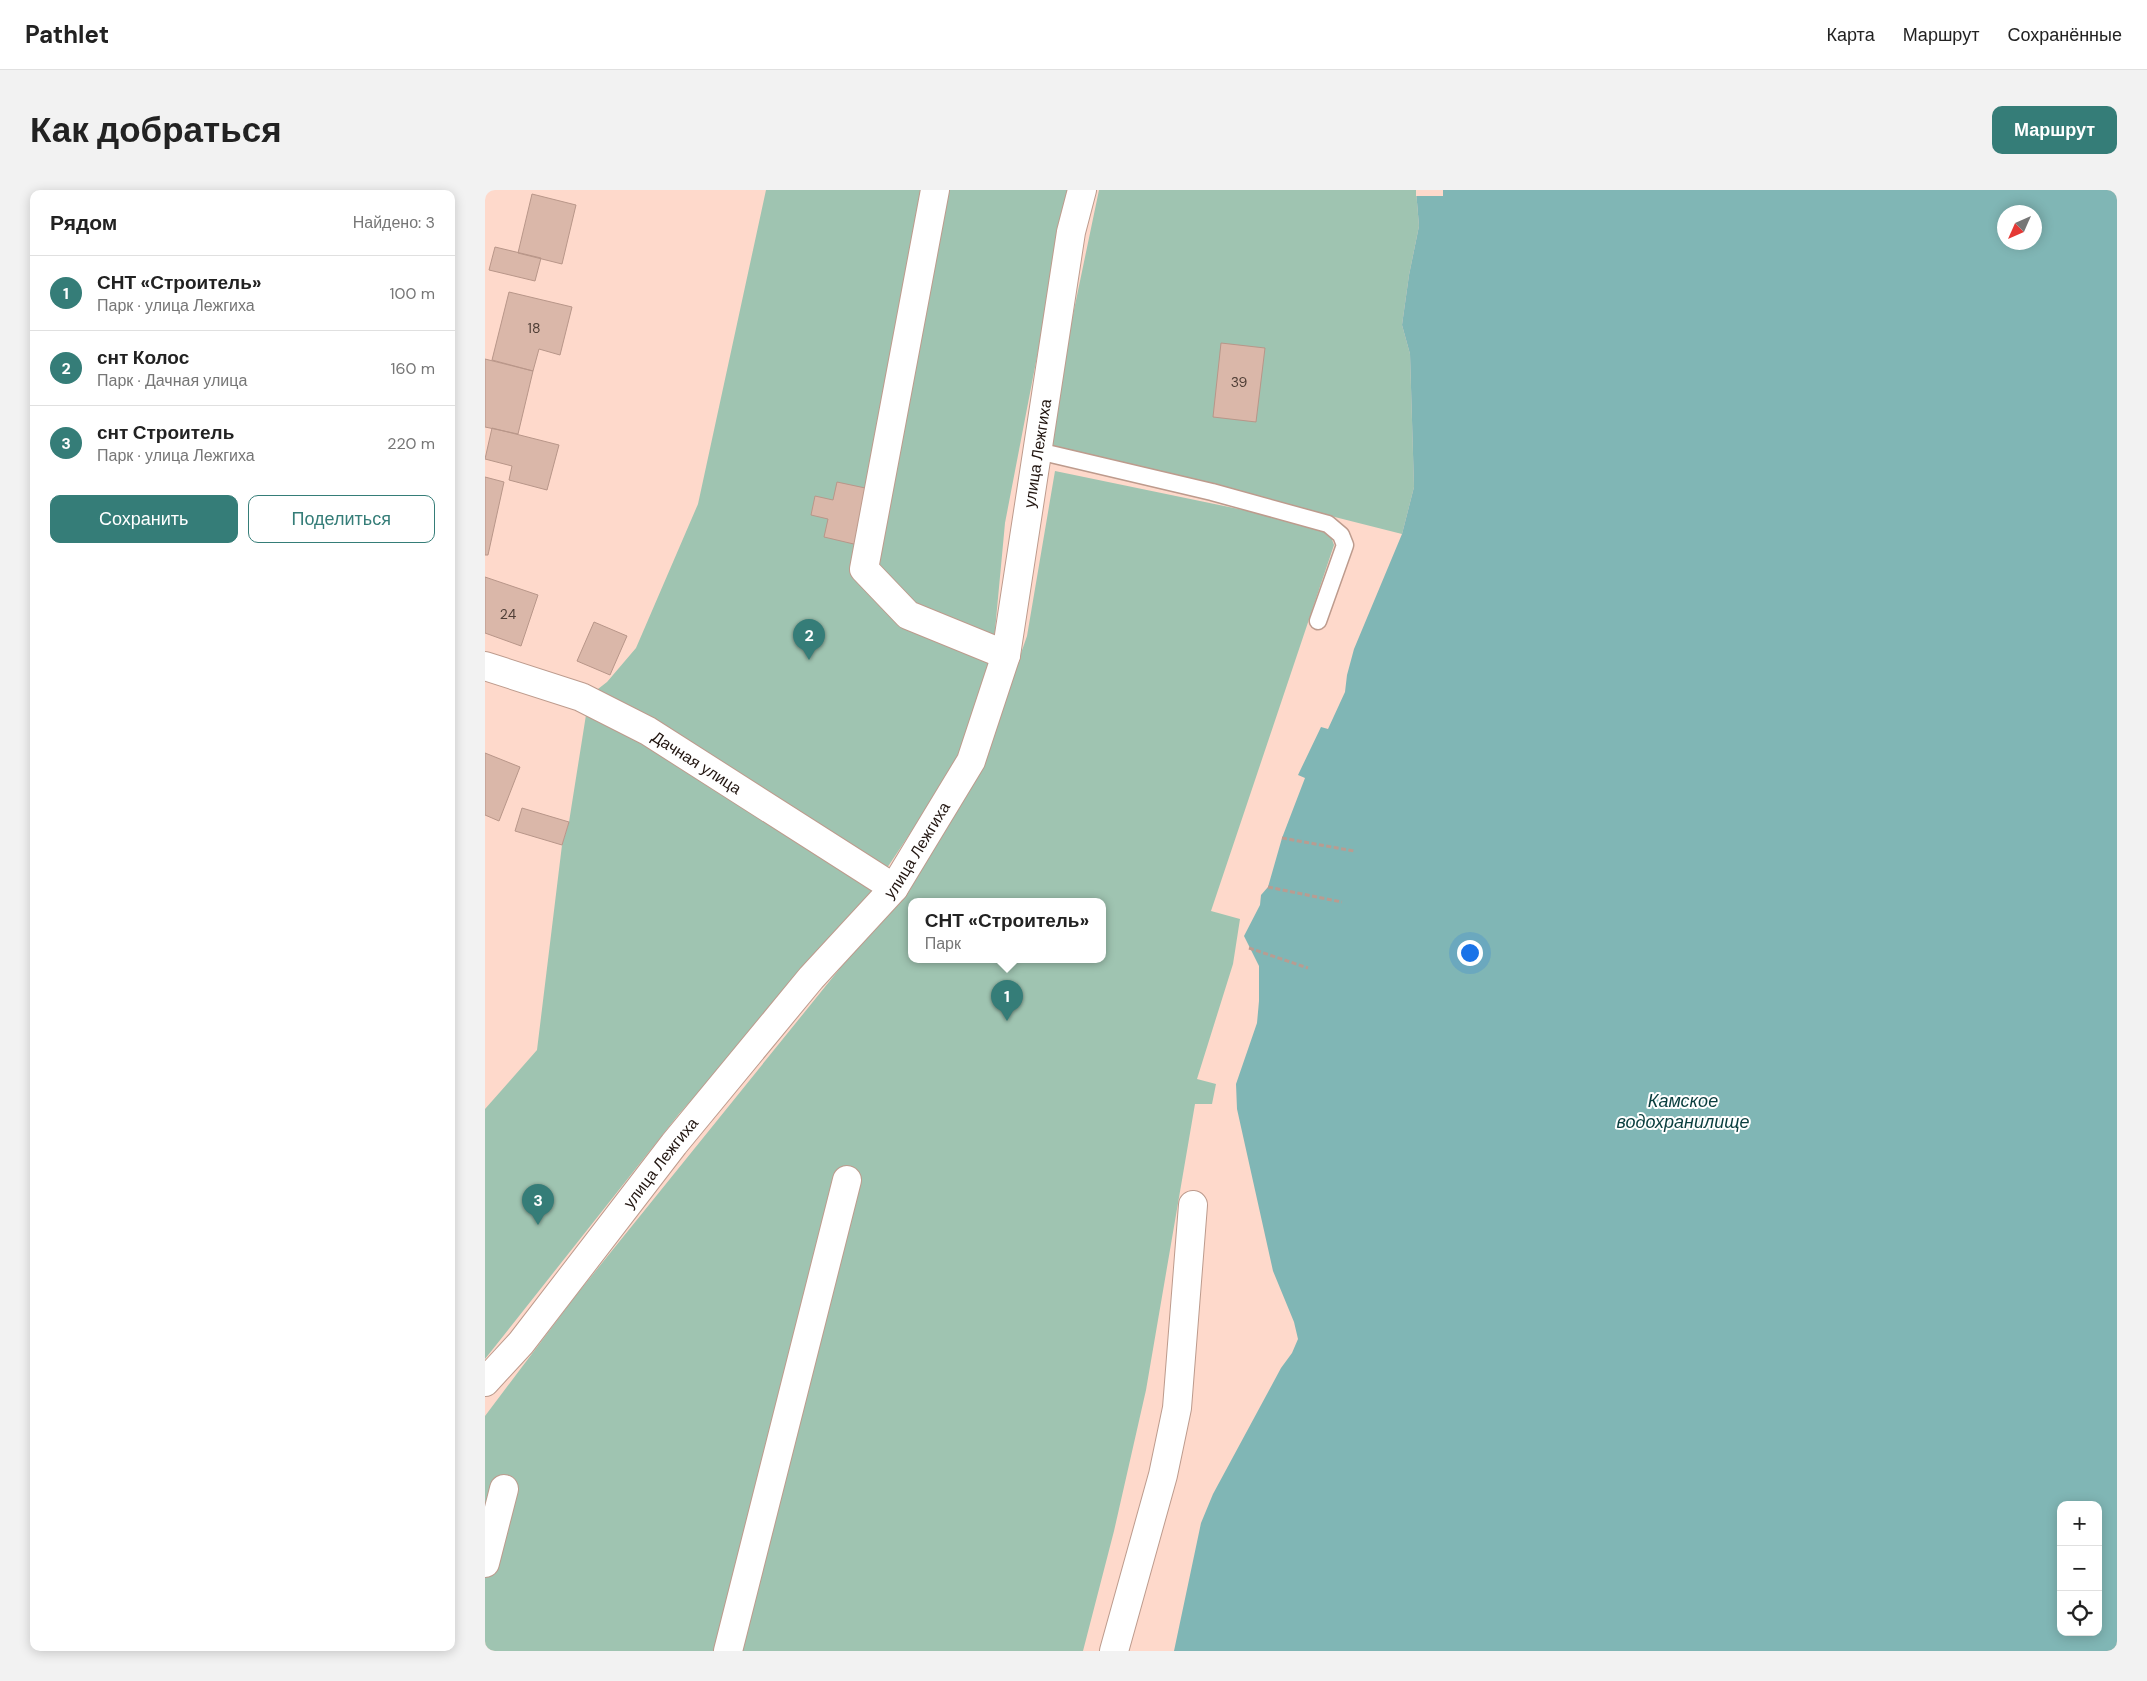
<!DOCTYPE html>
<html lang="ru">
<meta charset="utf-8">
<style>
body{margin:0;font-family:"DM Sans",sans-serif;background:#f2f2f2;color:#222}
.controls{position:absolute;right:15px;bottom:15px;display:grid;overflow:hidden;border-radius:10px;box-shadow:0 2px 12px #0003}
.controls button{width:45px;height:45px;display:grid;place-items:center;padding:0;border:0;border-bottom:1px solid #e0e0e0;background:#fff;color:#222;font:25px sans-serif}
.compass{position:absolute;left:1512px;top:15px;width:45px;height:45px;border-radius:50%;background:#fff;box-shadow:0 2px 12px #0003;rotate:225deg}
.you{position:absolute;left:984px;top:762px;width:18px;height:18px;margin:-12px;border:4px solid #fff;border-radius:50%;background:#1a73e8;box-shadow:0 0 0 8px #1a73e833}
.badge{display:grid;place-items:center;width:32px;height:32px;border-radius:50%;background:#357d78;color:#fff;font-size:16px;font-weight:700}
.pin{position:absolute;translate:-50% -41px;filter:drop-shadow(0 1px 2px #0008)}
.pin::after{content:'';position:absolute;top:26px;width:18px;height:15px;background:inherit;clip-path:polygon(0 0,100% 0,50% 100%)}
.popup{position:absolute;left:423px;top:708px;width:198px;height:65px;box-sizing:border-box;display:grid;place-content:center;border-radius:10px;background:#fff;filter:drop-shadow(0 1px 4px #0005);font-size:16px;white-space:nowrap;color:#767676}
.popup b{font-size:19px;color:#222}
.popup::after{content:'';position:absolute;left:50%;top:100%;margin-left:-10px;border:10px solid transparent;border-top-color:#fff}
.list{margin:0;padding:0;list-style:none}
h2{display:flex;justify-content:space-between;align-items:center;height:65px;margin:0;padding:0 20px;font-size:21px}
h2 small{font-size:16px;font-weight:400;color:#767676}
.list li{display:grid;grid-template-columns:32px 1fr auto;gap:15px;align-items:center;box-sizing:border-box;height:75px;padding:0 20px;border-top:1px solid #e0e0e0}
.list b{display:block;font-size:19px;white-space:nowrap}
.list p{margin:0;font-size:16px;white-space:nowrap;color:#767676}
.list em{font-size:16px;font-style:normal;color:#767676}
.actions{display:flex;gap:10px;padding:15px 20px}
.actions a{flex:1;padding:11px 0;border:1px solid #357d78;border-radius:10px;text-align:center;font-size:18px;color:#357d78}
.actions .main{background:#357d78;color:#fff}
.icon{flex:none;width:28px;height:28px;fill:none;stroke:currentColor;stroke-width:2;stroke-linecap:round;stroke-linejoin:round}
.map{position:relative;flex:none;width:1632px;height:1461px;overflow:hidden;border-radius:10px}
header{display:flex;align-items:center;gap:30px;box-sizing:border-box;height:70px;padding:0 25px;background:#fff;border-bottom:1px solid #e0e0e0}
header strong{font-size:24px}
nav{display:flex;gap:28px;margin-inline-start:auto;font-size:18px}
.intro{display:flex;align-items:center;justify-content:space-between;box-sizing:border-box;height:120px;padding:0 30px}
h1{margin:0;font-size:35px}
.button{padding:12px 22px;border-radius:10px;background:#357d78;color:#fff;font-size:18px;font-weight:700}
main{display:flex;gap:30px;padding:0 30px}
aside{flex:1;background:#fff;border-radius:10px;box-shadow:0 2px 12px #0003}
.map>svg:first-child{display:block}
.green{fill:#9fc4b1;fill-rule:evenodd}
.water{fill:#80b6b5;fill-rule:evenodd}
.pier{fill:#fed9cb}
.building{fill:#dab7a9;stroke:#b89689}
.lines{fill:none;stroke-linecap:round;stroke-linejoin:round}
.lane-casing{stroke:#bd9b8d;stroke-width:19}
.street-casing{stroke:#bd9b8d;stroke-width:30}
.path{stroke:#b99c91;stroke-width:3;stroke-dasharray:5 2.5;stroke-linecap:butt}
.lane{stroke:#fff;stroke-width:16}
.street{stroke:#fff;stroke-width:28}
.labels{text-anchor:middle;stroke-width:4;stroke-linejoin:round;paint-order:stroke}
.number-label{font-size:14px;fill:#4f3e36}
.street-label{font-size:16px;fill:#211510;stroke:#fff}
.water-label{font-size:18px;font-style:italic;fill:#0a3e3e;stroke:#fff}
</style>
<header>
<strong>Pathlet</strong>
<nav><a>Карта</a><a>Маршрут</a><a>Сохранённые</a></nav>
</header>
<div class="intro"><h1>Как добраться</h1><a class="button">Маршрут</a></div>
<main>
<aside>
<h2>Рядом<small>Найдено: 3</small></h2>
<ul class="list">
<li><span class="badge">1</span><div><b>СНТ «Строитель»</b><p>Парк · улица Лежгиха</p></div><em>100 m</em></li>
<li><span class="badge">2</span><div><b>снт Колос</b><p>Парк · Дачная улица</p></div><em>160 m</em></li>
<li><span class="badge">3</span><div><b>снт Строитель</b><p>Парк · улица Лежгиха</p></div><em>220 m</em></li>
</ul>
<div class="actions"><a class="main">Сохранить</a><a>Поделиться</a></div>
</aside>
<div class="map">
<svg width="1632" height="1461" viewBox="0 0 1632 1461">
<rect width="100%" height="100%" fill="#fed9cb"/>
<path class="green" d="M281 0H584L520 333 506 483 468 579 372 723 194 924 0 1169V919L52 860 77 655 84 632 104 506 122 492 151 458 213 314Z
M614 0H931L934 36 924 85 917 135 925 164 929 297 917 344 561 254Z
M570 281 831 335 845 344 849 355 726 721 755 729 748 774 712 889 731 894 727 914H710L661 1200 629 1341 598 1461H0V1226L92 1104 419 699 494 583 542 446ZM427 712H617V770H427Z"/>
<path class="water" d="M931 0H1632V1461H689L716 1333 728 1304 796 1178 807 1163 813 1149 809 1132 788 1081 752 919 751 894 772 833 774 811V776L759 746 775 715 776 705 783 697 797 648 820 588 813 585 836 537 843 539 860 502 862 485 869 459 917 344 929 297 925 164 917 135 924 85 934 36ZM1520 22H1550V52H1520ZM1576 1315H1613V1442H1576Z"/>
<path class="pier" d="M931 0H958V6H931Z"/>
<path class="building" d="M47 4 91 15 77 74 33 63Z
M10 57 56 68 50 91 4 80Z
M24 102 87 117 75 165 54 159 48 181 7 170Z
M736 153 780 158 771 232 728 227Z
M0 169 48 181 33 244 0 237Z
M7 238 74 255 62 300 24 290 27 276 0 269Z
M0 287 19 292 3 365H0Z
M352 292 385 299 373 355 339 347 343 329 326 325 330 306 348 310Z
M0 387 53 405 36 456 0 443Z
M109 432 142 446 125 485 92 471Z
M0 563 35 577 14 631 0 625Z
M37 618 84 632 77 655 30 641Z"/>
<g class="lines">
<g class="lane-casing">
<path id="lane" d="M553 261 727 302 843 334 856 345 860 355 833 431"/>
</g>
<g class="street-casing">
<g id="street">
<path d="M450 0 379 379 423 425 521 465"/>
<path id="s1" d="M0 476 96 507 163 541 409 698"/>
<path id="s2" d="M0 1192 36 1153 189 954 326 788 409 698 486 571 521 465 586 42 597 0"/>
<path d="M0 1373 19 1299"/>
<path d="M243 1461 362 990"/>
<path d="M629 1461 678 1285 692 1218 708 1015"/>
</g>
</g>
<path class="path" d="M797 648 869 661
M783 697 857 712
M764 758 823 778"/>
<use href="#lane" class="lane"/>
<use href="#street" class="street"/>
</g>
<g class="labels">
<g class="number-label">
<text x="49" y="143">18</text>
<text x="754" y="197">39</text>
<text x="23" y="429">24</text>
</g>
<g class="street-label">
<text dy="6" stroke="none"><textPath href="#s2" startOffset="1106">улица Лежгиха</textPath></text>
<text dy="6" stroke="none"><textPath href="#s1" startOffset="234">Дачная улица</textPath></text>
<text dy="6" stroke="none"><textPath href="#s2" startOffset="686">улица Лежгиха</textPath></text>
<text dy="6" stroke="none"><textPath href="#s2" startOffset="281">улица Лежгиха</textPath></text>
</g>
<g class="water-label">
<text x="1198" y="917">Камское<tspan x="1198" dy="21">водохранилище</tspan></text>
</g>
</g>
</svg>
<div class="controls">
<button>+</button>
<button>−</button>
<button><svg class="icon" aria-label="locate" viewBox="0 0 24 24"><circle cx="12" cy="12" r="6"/><path d="M12 2v4M12 18v4M2 12h4M18 12h4"/></svg></button>
</div>
<svg class="compass" viewBox="-18 -18 36 36"><path d="M0-13l5 13h-10z" fill="#e53935"/><path d="M0 13l5-13h-10z" fill="#767676"/></svg>
<div class="you"></div>
<div class="pin badge" style="left:522px;top:831px">1</div>
<div class="popup"><b>СНТ «Строитель»</b>Парк</div>
<div class="pin badge" style="left:324px;top:470px">2</div>
<div class="pin badge" style="left:53px;top:1035px">3</div>
</div>
</main>
